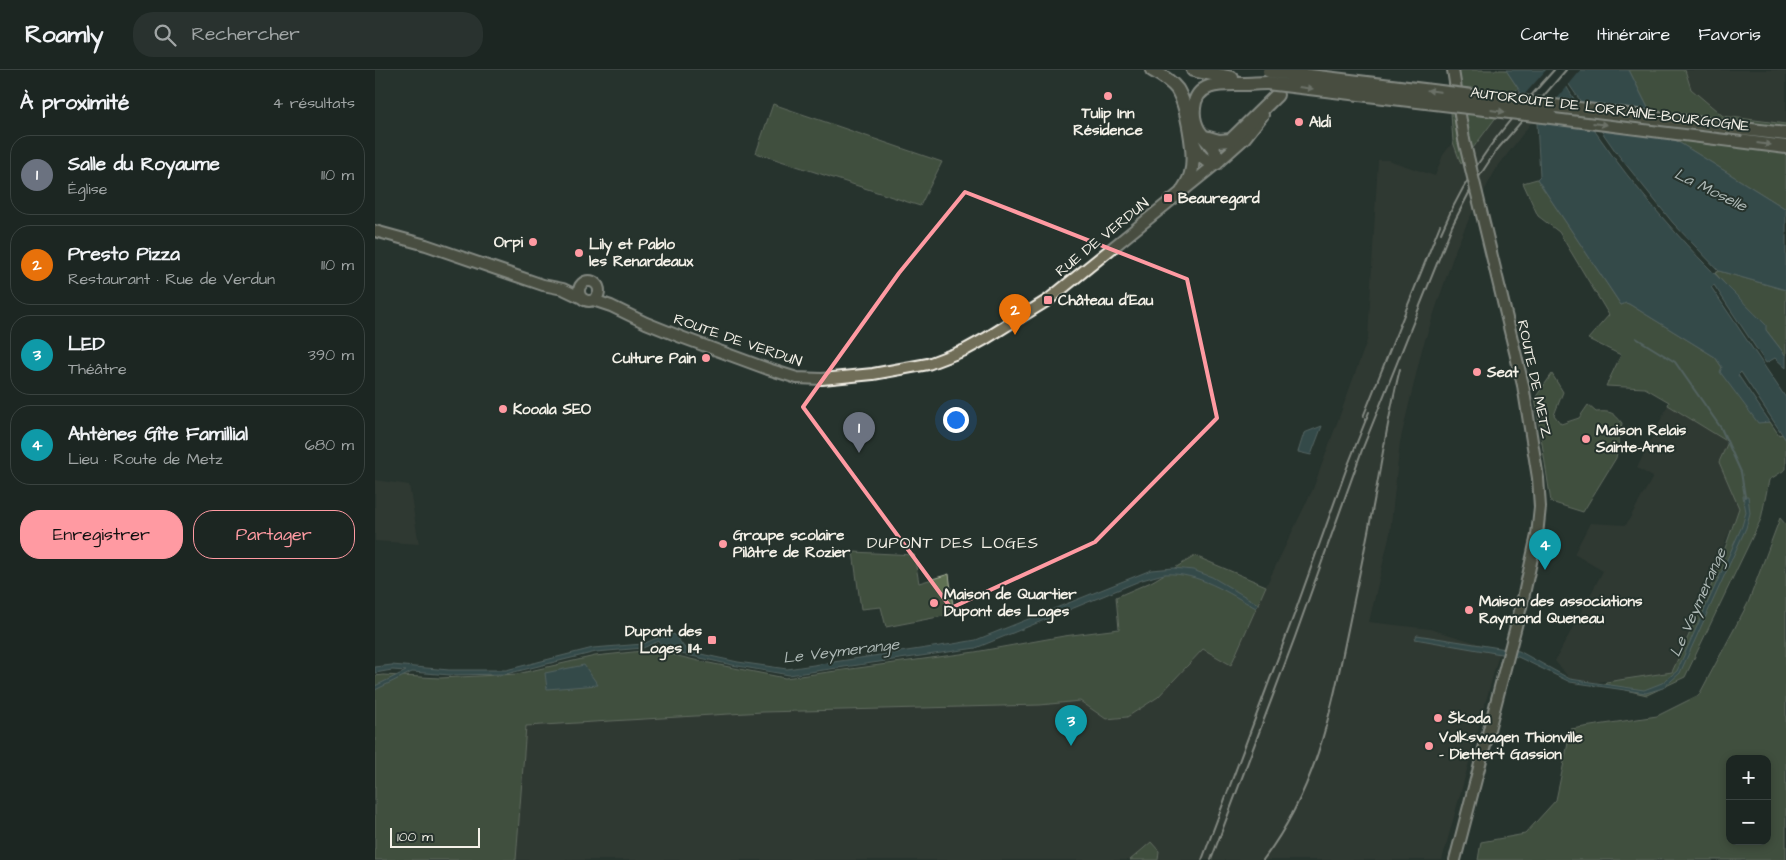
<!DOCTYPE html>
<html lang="fr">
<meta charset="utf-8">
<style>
body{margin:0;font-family:"Architects Daughter",sans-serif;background:#29322f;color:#f1f3f6}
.controls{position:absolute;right:15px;bottom:15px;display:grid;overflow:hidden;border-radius:10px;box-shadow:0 2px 8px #0003}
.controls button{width:45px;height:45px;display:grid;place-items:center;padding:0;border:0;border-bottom:1px solid #3a4340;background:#1c2622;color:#f1f3f6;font:25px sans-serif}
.scale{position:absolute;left:15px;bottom:12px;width:90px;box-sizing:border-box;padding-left:5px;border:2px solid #f4f1e8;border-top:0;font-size:14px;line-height:18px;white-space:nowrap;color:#f4f1e8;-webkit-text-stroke:4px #26332d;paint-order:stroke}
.you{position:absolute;left:580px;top:349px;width:18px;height:18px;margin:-12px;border:4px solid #fff;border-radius:50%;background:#1a73e8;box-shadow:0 0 0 8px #1a73e833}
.badge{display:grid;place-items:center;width:32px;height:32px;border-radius:50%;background:#ff9aa2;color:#fff;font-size:16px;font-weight:700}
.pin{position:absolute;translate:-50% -41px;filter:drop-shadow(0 1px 2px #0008)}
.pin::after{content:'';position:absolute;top:26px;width:18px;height:15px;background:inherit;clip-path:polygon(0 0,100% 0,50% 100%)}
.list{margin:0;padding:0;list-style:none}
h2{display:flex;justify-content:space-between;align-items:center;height:65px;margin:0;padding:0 20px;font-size:21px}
h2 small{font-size:16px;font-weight:400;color:#a0a5a5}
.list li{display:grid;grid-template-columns:32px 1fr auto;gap:15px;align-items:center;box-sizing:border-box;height:80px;margin:0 10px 10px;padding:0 10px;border:1px solid #3a4340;border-radius:20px}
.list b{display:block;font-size:19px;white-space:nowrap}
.list p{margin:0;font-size:16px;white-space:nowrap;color:#a0a5a5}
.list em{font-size:16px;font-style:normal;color:#a0a5a5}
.actions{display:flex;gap:10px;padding:15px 20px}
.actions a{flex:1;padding:11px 0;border:1px solid #ff9aa2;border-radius:20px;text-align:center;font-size:18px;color:#ff9aa2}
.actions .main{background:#ff9aa2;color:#111}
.icon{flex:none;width:28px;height:28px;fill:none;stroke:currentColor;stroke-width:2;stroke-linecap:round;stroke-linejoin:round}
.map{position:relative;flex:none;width:1411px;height:790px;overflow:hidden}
header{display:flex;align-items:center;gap:30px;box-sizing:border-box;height:70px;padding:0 25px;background:#1c2622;border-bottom:1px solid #3a4340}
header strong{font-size:24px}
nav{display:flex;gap:28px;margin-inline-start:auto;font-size:18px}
.search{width:350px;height:45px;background:#29322f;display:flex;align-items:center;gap:12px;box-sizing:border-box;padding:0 18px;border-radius:20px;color:#a0a5a5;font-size:19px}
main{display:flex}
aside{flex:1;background:#1c2622}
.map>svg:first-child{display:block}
.built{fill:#3a4138}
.green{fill:#5f7153;stroke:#aab19e;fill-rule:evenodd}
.water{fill:#45666c;stroke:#8b9e9e}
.pier{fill:#26332d}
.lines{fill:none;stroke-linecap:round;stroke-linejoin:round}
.stream{stroke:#8b9e9e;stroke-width:2}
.major-casing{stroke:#f4f1e8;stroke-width:14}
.highway-casing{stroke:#f4f1e8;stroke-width:16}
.major{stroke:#716e59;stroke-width:10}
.highway{stroke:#716e59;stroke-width:12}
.rail{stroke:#f4f1e8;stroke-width:2}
.major-bridge-casing{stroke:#f4f1e8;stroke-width:14;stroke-linecap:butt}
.highway-bridge-casing{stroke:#f4f1e8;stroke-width:16;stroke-linecap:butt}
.major-bridge{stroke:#716e59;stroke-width:10}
.highway-bridge{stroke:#716e59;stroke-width:12}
.oneway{fill:#c0bdaf}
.marked{fill:none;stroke:#ff9aa2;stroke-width:4;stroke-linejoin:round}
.poi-dot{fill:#ff9aa2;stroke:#26332d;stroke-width:2}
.labels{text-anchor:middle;stroke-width:4;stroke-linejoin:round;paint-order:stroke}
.street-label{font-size:15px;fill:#f4f1e8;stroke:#26332d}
.poi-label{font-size:15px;font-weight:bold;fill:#f4f1e8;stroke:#26332d;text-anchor:start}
.water-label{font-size:16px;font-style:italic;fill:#aeb9b6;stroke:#26332d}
.neighbourhood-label{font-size:16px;letter-spacing:1px;fill:#f4f1e8;stroke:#26332d}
</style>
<header>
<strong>Roamly</strong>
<div class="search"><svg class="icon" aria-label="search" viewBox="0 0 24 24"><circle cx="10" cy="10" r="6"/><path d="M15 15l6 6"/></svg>Rechercher</div>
<nav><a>Carte</a><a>Itinéraire</a><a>Favoris</a></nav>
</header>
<main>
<aside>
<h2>À proximité<small>4 résultats</small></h2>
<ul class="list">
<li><span class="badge" style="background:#6b7280">1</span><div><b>Salle du Royaume</b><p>Église</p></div><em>110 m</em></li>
<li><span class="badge" style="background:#e8710a">2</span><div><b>Presto Pizza</b><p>Restaurant · Rue de Verdun</p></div><em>110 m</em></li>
<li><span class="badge" style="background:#0f9aa8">3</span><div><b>LED</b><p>Théâtre</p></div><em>390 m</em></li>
<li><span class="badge" style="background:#0f9aa8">4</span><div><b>Ahtènes Gîte Famillial</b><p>Lieu · Route de Metz</p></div><em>680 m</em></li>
</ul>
<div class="actions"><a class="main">Enregistrer</a><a>Partager</a></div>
</aside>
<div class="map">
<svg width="1411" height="790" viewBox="0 0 1411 790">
<rect width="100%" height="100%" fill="#26332d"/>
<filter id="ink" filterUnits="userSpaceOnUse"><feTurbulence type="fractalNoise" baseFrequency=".02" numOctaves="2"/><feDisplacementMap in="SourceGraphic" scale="10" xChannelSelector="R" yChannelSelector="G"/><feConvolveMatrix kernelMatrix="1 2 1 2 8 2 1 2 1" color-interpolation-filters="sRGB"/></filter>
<g filter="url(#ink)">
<path class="built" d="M1310 0H1411V54L1348 46 1316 19Z
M1143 18 1159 49 1121 99 1094 149 1081 178 1047 279 1025 372 1015 463 994 552 1055 559 1125 580 1067 790H783L784 781 776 772 755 790H141L151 656 388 642 665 635 705 631 731 649 752 647 783 627 828 579 856 595 891 516 938 419 993 268 1003 90H1013L1060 106 1068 85 1078 72 1086 93Z
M1293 335 1353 372 1344 392 1364 438 1297 602 1200 615 1180 591 1228 501 1199 484 1215 453 1251 455 1278 407 1262 398Z
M0 410 34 415 44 474 0 471Z"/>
<path class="green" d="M1073 0H1131L1143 18 1086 94 1078 72Z
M1254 0H1310L1316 19 1348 46 1411 54V139L1284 60Z
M398 34 567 92 545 136 381 83Z
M1162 109 1246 235 1251 233 1254 234 1340 287 1383 352H1395L1404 365 1407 364 1411 370V399L1394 410 1386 449 1310 607 1272 625 1229 615 1231 612 1297 602 1340 507 1364 438 1344 392 1353 372 1293 335 1294 332 1270 318 1231 316 1246 285 1213 269 1234 245 1184 162 1163 146 1148 113Z
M1344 201 1411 220V286L1391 260 1340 203Z
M1177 304 1188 322 1179 345 1186 354 1204 348 1213 335 1221 342C1236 341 1238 342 1247 353L1241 388 1208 442 1176 432 1160 328Z
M1405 448 1411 455V790H1103L1106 772 1150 764 1181 730 1196 659 1282 646 1324 625 1373 533ZM1355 689H1392V771H1355Z
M478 482 539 485 544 513 574 504 579 544 511 557 506 537 486 539Z
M820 486 891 516 856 595 828 579 783 627 752 647 731 649 705 631 665 635 388 642 151 656 141 790H0V606L8 605 65 608 142 604 220 586 277 580 324 591 410 608 600 582 689 566 744 559 741 527 776 512Z
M776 772 784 781 783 790H755Z"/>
<path class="water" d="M1131 0H1182C1214 58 1256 113 1301 163 1329 195 1361 224 1391 255V260L1411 286V298L1400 288 1391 293 1339 215 1336 217 1411 328V370L1366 302 1363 305 1395 352 1383 353 1345 302 1347 297 1340 287 1254 234 1251 233 1246 235 1162 109 1165 106 1162 53 1143 18Z
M1186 0H1254L1284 60 1411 139V220L1344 201 1298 153 1269 117 1241 82 1195 16Z
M947 356 936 385 923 382 929 363Z
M1368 426H1373L1375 443 1371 458 1305 603 1288 618 1271 623 1195 612 1143 587 1040 569 1042 565 1144 581 1195 609 1269 620 1287 613 1302 601 1367 456 1371 442Z
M799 498 818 500 837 507 883 534 881 538C853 523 823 502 790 504 783 505 775 508 767 510L601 578 414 605 357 595 312 585 296 583 287 578 284 571 268 578 221 582 131 604 75 605 37 602 0 620V616L31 601 17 600 0 603V597L17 595 74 600H131L218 578 268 574 284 567 288 559 300 565 312 581 363 592 412 599 578 574 601 570 776 500Z
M209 595 223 615 172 619 170 603Z"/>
<path class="pier" d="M1171 0H1206L1182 29 1277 41 1284 55 1304 69 1158 51 1144 24 1149 25Z"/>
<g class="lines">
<path class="stream" d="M1261 268 1300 292 1346 358 1366 402 1370 427"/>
<g class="major-casing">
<path id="major" d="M1078 0 1089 70
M0 161 51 175 168 215 188 219 207 228
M204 221a10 10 0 1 1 20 0a10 10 0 1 1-20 0Z
M218 230 236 236 271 253 306 267 393 299 422 308 447 309 498 304 553 294 590 280 610 269 673 230 842 93 870 68 888 45
M1080 790 1147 533 1162 465 1165 437 1163 408 1148 315"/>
</g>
<g class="highway-casing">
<path id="highway" d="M777 0C786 5 796 11 802 19 812 35 821 85 816 103 815 109 811 115 808 120
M818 0 857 8
M1176 47 1411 77
M1368 59 1411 64
M830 67 844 71 856 70 902 25
M817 70C824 85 825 90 842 93 842 76 833 74 824 61 820 54 818 46 819 38 821 11 849 14 868 14 876 14 884 13 892 13"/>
</g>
<use href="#major" class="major"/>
<use href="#highway" class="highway"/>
<path class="rail" d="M1066 163C1094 96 1131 53 1179 0
M988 347 1065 155
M827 790 919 545 971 400 994 342
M836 790 920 567 987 380 1077 156 1096 119 1121 81 1191 0
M888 790C940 721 955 647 972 564 982 515 993 465 1002 415 1009 377 1015 338 1025 299"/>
<g class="major-bridge-casing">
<path id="major-bridge" d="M1089 70 1148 315"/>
</g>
<g class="highway-bridge-casing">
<path id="highway-bridge" d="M894 1 1368 59
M892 13 1176 47"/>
</g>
<use href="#major-bridge" class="major-bridge"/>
<use href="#highway-bridge" class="highway-bridge"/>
</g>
<defs><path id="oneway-solid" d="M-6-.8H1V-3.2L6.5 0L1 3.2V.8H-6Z" transform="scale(1.25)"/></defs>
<g class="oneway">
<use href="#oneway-solid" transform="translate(931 18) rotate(7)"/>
<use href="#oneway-solid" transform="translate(1059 21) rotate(-173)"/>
<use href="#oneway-solid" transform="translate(1123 41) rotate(7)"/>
<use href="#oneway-solid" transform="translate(1225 54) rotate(7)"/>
<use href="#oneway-solid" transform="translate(1389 74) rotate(7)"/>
</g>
</g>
<path d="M0 0H1411V790H0ZM590 122 812 209 842 348 720 472 576 538 428 337 524 203Z" fill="#26332d" fill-opacity=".55" fill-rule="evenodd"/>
<path class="marked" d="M590 122 812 209 842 348 720 472 576 538 428 337 524 203Z"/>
<g class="poi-dot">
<circle cx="733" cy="26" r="5"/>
<circle cx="924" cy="52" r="5"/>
<rect x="788" y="123" width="10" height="10" rx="2.5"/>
<circle cx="158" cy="172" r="5"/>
<circle cx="204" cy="183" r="5"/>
<rect x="668" y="225" width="10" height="10" rx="2.5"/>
<circle cx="331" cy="288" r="5"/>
<circle cx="1102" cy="302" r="5"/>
<circle cx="128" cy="339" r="5"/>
<circle cx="1211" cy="369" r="5"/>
<circle cx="348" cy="474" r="5"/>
<circle cx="559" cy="533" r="5"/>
<circle cx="1094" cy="540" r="5"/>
<rect x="332" y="565" width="10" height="10" rx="2.5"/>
<circle cx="1063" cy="648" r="5"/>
<circle cx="1054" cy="676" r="5"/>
</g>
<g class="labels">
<g class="street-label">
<text transform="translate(1235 39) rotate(7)" y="5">AUTOROUTE DE LORRAINE-BOURGOGNE</text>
<text transform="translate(727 167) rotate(-39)" y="5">RUE DE VERDUN</text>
<text transform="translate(363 270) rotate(19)" y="5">ROUTE DE VERDUN</text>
<text transform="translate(1160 309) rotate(78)" y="5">ROUTE DE METZ</text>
</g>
<g class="poi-label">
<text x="733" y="48" text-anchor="middle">Tulip Inn<tspan x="733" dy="17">Résidence</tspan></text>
<text x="934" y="57">Aldi</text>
<text x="803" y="133">Beauregard</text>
<text x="148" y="177" text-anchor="end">Orpi</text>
<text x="214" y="179">Lily et Pablo<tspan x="214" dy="17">les Renardeaux</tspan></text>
<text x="683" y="235">Château d'Eau</text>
<text x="321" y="293" text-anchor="end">Culture Pain</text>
<text x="1112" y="307">Seat</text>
<text x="138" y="344">Kooala SEO</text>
<text x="1221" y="365">Maison Relais<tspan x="1221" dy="17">Sainte-Anne</tspan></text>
<text x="358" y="470">Groupe scolaire<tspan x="358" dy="17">Pilâtre de Rozier</tspan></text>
<text x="569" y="529">Maison de Quartier<tspan x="569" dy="17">Dupont des Loges</tspan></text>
<text x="1104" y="536">Maison des associations<tspan x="1104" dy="17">Raymond Queneau</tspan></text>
<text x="327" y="566" text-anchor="end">Dupont des<tspan x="327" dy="17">Loges 114</tspan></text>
<text x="1073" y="653">Škoda</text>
<text x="1064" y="672">Volkswagen Thionville<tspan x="1064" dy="17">- Diettert Gassion</tspan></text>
</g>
<g class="water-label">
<text transform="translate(1336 119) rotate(26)" y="6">La Moselle</text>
<text transform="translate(1322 532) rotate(-66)" y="6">Le Veymerange</text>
<text transform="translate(466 580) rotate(-7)" y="6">Le Veymerange</text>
</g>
<g class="neighbourhood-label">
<text x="578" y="478">DUPONT DES LOGES</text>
</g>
</g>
</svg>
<div class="controls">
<button>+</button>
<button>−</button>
</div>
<div class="scale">100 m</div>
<div class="you"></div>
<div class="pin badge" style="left:484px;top:383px;background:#6b7280">1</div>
<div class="pin badge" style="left:640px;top:265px;background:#e8710a">2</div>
<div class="pin badge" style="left:696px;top:676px;background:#0f9aa8">3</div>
<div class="pin badge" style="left:1170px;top:500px;background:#0f9aa8">4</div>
</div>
</main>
